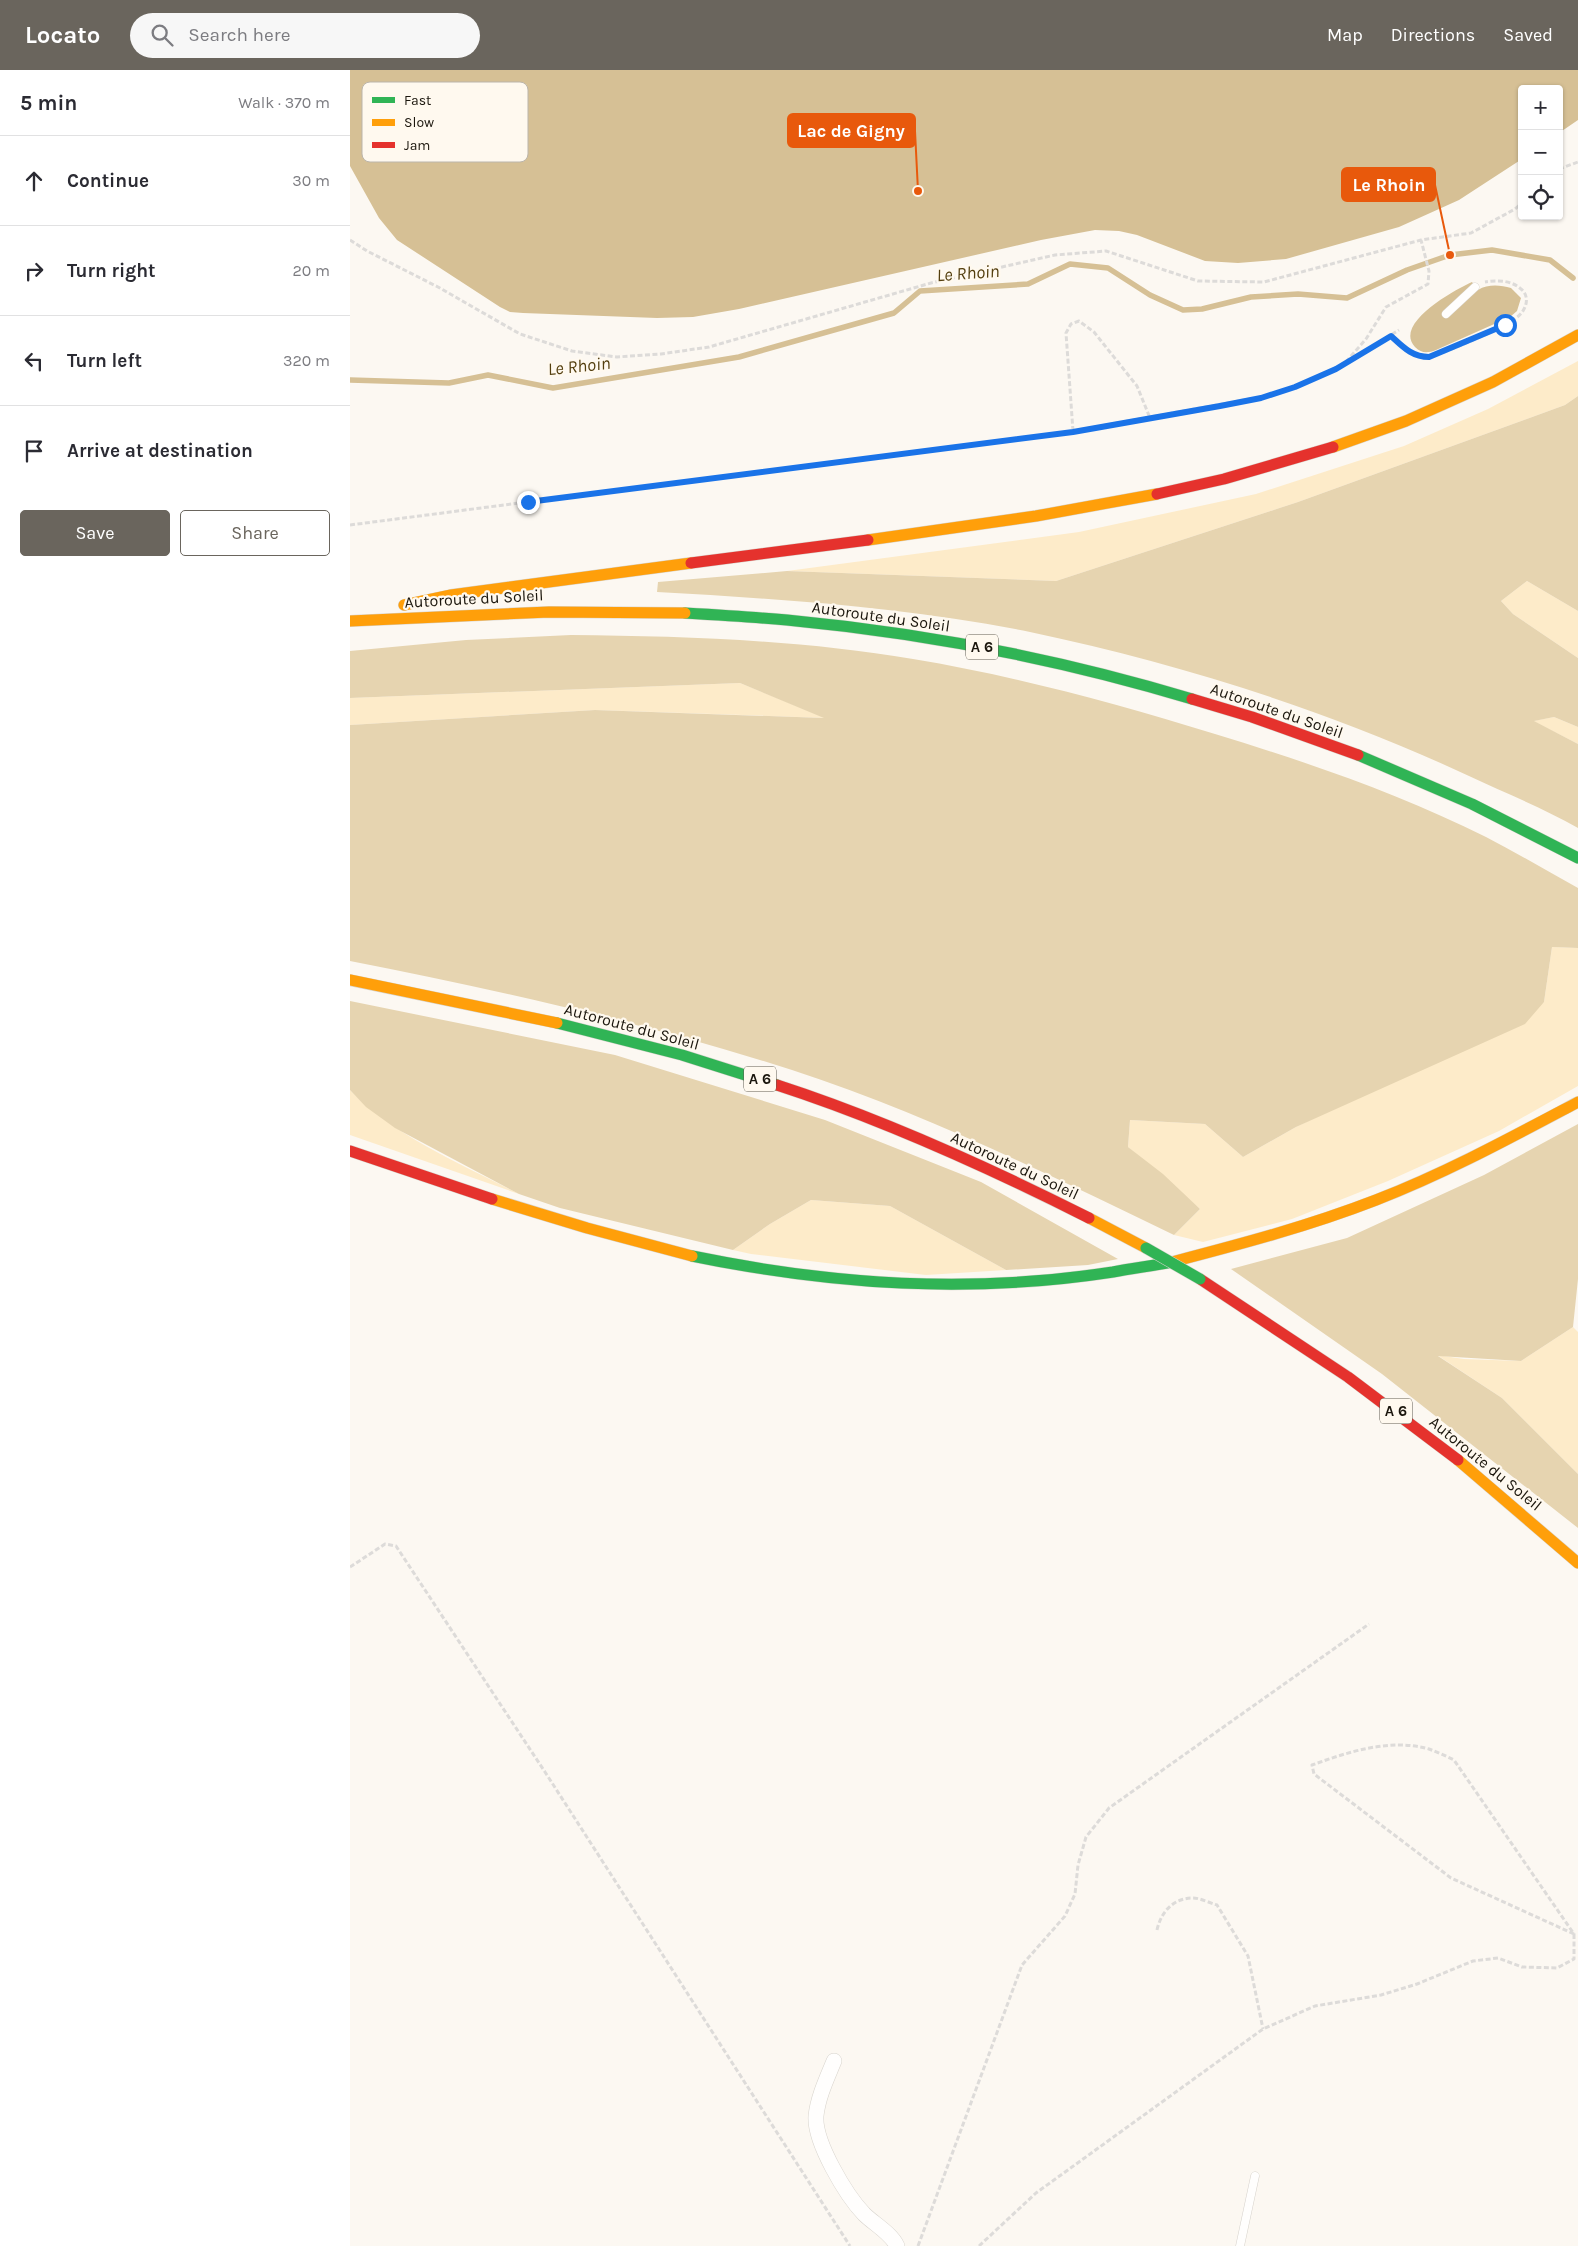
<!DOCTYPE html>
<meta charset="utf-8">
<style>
body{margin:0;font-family:Karla,sans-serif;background:#f7f7f7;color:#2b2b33}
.controls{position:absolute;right:15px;top:15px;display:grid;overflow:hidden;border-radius:5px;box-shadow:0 1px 4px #0004}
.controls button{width:45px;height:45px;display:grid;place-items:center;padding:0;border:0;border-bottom:1px solid #e1e1e2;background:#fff;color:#2b2b33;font:25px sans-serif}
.stop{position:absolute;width:15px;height:15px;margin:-11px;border:4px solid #1a73e8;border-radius:50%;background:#fff}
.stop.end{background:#1a73e8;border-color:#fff;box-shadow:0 1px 5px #0008}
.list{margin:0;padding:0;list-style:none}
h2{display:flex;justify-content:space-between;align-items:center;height:65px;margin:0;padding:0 20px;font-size:21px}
h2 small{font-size:16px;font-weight:400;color:#7c7c81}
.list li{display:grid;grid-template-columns:32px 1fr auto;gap:15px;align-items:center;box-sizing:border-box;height:90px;padding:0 20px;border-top:1px solid #e1e1e2}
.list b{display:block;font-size:19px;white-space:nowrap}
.list em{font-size:16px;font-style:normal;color:#7c7c81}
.actions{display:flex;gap:10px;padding:15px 20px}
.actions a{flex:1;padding:11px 0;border:1px solid #6a655d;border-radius:5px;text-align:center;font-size:18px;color:#6a655d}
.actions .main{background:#6a655d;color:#fff}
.icon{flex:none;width:28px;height:28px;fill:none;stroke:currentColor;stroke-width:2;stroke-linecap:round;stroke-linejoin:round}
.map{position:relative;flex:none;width:1228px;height:2176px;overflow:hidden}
header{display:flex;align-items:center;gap:30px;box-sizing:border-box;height:70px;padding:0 25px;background:#6a655d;color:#fff}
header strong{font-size:24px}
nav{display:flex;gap:28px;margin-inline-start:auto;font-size:18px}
.search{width:350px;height:45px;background:#f7f7f7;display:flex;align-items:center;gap:12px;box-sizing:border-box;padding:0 18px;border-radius:28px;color:#7c7c81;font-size:19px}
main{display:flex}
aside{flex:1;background:#fff}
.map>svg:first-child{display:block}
.green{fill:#fdebc9}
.forest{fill:#e6d4b0}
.water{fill:#d6c095}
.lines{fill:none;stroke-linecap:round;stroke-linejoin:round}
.stream{stroke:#d6c095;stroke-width:5.5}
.lane-casing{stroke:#d7d3cc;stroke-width:9}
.street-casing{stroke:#d7d3cc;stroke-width:16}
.fast-casing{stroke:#d7d3cc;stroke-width:12}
.slow-casing{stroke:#d7d3cc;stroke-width:12}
.jam-casing{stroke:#d7d3cc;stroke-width:12}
.path{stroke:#dddbd9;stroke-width:3;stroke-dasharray:5 2.5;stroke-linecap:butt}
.lane{stroke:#fffefd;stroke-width:8}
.street{stroke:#fffefd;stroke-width:15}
.fast{stroke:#30b455;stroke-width:11}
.slow{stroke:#ff9f0a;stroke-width:11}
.jam{stroke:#e5322d;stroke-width:11}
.fast-bridge-casing{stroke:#d7d3cc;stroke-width:12;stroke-linecap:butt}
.fast-bridge{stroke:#30b455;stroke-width:11}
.route{stroke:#1a73e8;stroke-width:6}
.labels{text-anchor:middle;stroke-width:4.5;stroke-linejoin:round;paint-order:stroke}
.shield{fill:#fff9ef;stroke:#5f5a51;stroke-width:1}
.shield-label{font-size:15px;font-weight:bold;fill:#1b160d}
.street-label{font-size:16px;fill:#1b160d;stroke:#fff9ef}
.water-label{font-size:18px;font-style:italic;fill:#533e0e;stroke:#fff9ef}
.key{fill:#fff9ef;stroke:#bbb5ab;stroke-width:1}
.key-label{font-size:14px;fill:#1b160d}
.leader{fill:none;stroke:#e8590c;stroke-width:2}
.callout-dot{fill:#e8590c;stroke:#fff9ef;stroke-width:2}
.callout{fill:#e8590c;stroke:#e8590c;stroke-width:2}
.callout-label{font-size:18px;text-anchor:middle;font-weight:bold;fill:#fff}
</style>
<header>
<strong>Locato</strong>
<div class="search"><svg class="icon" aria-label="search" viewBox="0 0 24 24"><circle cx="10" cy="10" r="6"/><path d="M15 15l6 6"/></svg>Search here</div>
<nav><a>Map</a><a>Directions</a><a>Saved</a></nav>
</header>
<main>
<aside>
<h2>5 min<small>Walk · 370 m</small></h2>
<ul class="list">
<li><svg class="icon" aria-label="ahead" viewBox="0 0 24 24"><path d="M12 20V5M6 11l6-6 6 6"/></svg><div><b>Continue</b></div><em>30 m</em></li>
<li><svg class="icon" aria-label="right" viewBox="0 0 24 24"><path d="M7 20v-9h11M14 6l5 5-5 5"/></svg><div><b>Turn right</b></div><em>20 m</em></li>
<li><svg class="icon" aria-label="left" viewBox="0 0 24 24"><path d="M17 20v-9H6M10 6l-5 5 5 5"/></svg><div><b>Turn left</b></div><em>320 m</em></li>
<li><svg class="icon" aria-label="arrive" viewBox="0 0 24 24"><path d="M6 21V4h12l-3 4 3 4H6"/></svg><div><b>Arrive at destination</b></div></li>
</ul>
<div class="actions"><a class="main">Save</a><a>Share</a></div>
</aside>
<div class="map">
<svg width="1228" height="2176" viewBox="0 0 1228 2176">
<rect width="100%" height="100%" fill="#fcf8f2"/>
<path class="green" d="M1228 291V326L1215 335 948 432 706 511 437 501 729 462 906 424 1054 376 1138 339Z
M1177 511 1228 541V588L1163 544 1151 531Z
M390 613 476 648 245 640 0 655V628Z
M1204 647 1228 657V674L1183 651Z
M1202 877 1228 878V1016L1149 1061 1038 1111 942 1149 853 1172 824 1165 850 1139 778 1077 780 1050 855 1054 893 1087 946 1057 1194 932Z
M0 1020C45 1067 112 1094 169 1124L0 1065Z
M461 1130 540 1136 656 1200 576 1205 401 1184 383 1180 420 1154Z
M1223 1257 1228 1262V1404L1152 1328 1087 1285 1114 1289 1171 1291Z"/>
<path class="forest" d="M1228 326V541L1177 511 1151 531 1163 544 1228 588V657L1204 647 1184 651 1228 674V758C1193 738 1155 723 1119 706 980 641 831 594 680 562 557 537 431 529 307 522L308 512 437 501 706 511 948 432 1215 335Z
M221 565C335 566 450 570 563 589 665 606 765 633 865 664 957 692 1050 724 1136 767 1167 783 1197 801 1228 818V878L1202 877 1194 932 1175 954 946 1057 893 1087 855 1054 780 1050 778 1077 813 1104 850 1139 824 1165C700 1105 574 1043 442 1000 296 953 151 921 0 891V655L245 640 474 648 390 613 0 628V581L116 570Z
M0 931 265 985 475 1050 631 1112 768 1189 738 1195 656 1200 540 1136 461 1130 420 1154 383 1180 210 1138 169 1124 45 1058 16 1037 0 1020Z
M1228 1054V1209L1223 1257 1171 1291 1088 1286 1152 1328 1228 1404V1458L1032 1304 881 1199 997 1168 1134 1105Z"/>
<path class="water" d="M0 0H1228V50L1209 63V19H1172V89L1109 130 1049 157 936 189 888 193 855 191 787 165 769 161 745 160 691 170 389 239 343 247 307 248 173 243 160 242 150 237 47 170 29 148 0 96Z
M1122 212 1128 220C1138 214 1150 215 1161 218L1171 228 1167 241 1160 247 1086 280C1078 283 1072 284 1065 277 1043 254 1104 220 1122 212Z"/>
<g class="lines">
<path class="stream" d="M0 310 99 313 138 305 203 318 389 287 544 243 570 221 678 214 720 194 758 198 800 225 833 240 852 239 901 227 948 224 997 228 1057 200 1100 185 1142 180 1200 190 1223 208"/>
<g class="lane-casing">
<path id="lane" d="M1096 244 1125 217
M890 2176 905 2106"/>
</g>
<g class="street-casing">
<path id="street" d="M484 1991C477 2008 468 2027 466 2046 464 2072 496 2125 514 2144 524 2154 541 2163 547 2176"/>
</g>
<g class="fast-casing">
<path id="fast" d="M335 543C369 545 403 547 437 550 574 563 710 589 842 629
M1008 685 1122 734 1228 788
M207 953 332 985 427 1015
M342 1186C483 1215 620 1224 763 1202 782 1198 803 1196 822 1192"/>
</g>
<g class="slow-casing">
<path id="slow" d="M983 377 1056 351 1143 312 1228 265
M518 470 686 446 807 424
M54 535 101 525 341 493
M0 551 199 542 335 543
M0 910 207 953
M142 1129 237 1158 342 1186
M739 1148 796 1178
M822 1192C891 1174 959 1156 1026 1130 1096 1103 1162 1067 1228 1032
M1108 1390 1228 1493"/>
</g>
<g class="jam-casing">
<path id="jam" d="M807 424 874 409 983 377
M341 493 518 470
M842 629 902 647 1008 685
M427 1015C535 1050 638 1097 739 1148
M0 1081 142 1129
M850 1209 998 1307 1108 1390"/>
</g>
<path class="path" d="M1209 99 1228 92
M0 170 17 181 88 217 170 264 222 281 267 287 311 284 359 277 581 213 705 185 756 181 848 211 914 212 1071 170 1121 163 1165 139 1172 133
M1041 265C1053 277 1062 287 1079 287 1097 282 1152 259 1166 248 1176 241 1181 227 1171 219 1161 210 1147 210 1135 212
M997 292 1049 260
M723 361 716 263 721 254 729 251 744 262 787 316 800 348
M0 455 723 361 911 327 945 317 994 294 1016 269 1036 237 1078 214 1079 201 1071 170
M0 1497 35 1474 46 1476 195 1702 500 2176
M807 1860C811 1842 823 1828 843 1828 850 1828 860 1833 867 1835L898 1886 913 1959
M568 2176 672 1895 715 1846 725 1824 728 1795 736 1767 759 1738 1019 1554
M629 2176 686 2123 913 1959 965 1936 1031 1925 1067 1914 1123 1891 1148 1888 1172 1897 1207 1898 1224 1889V1864L1104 1690C1096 1686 1087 1682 1079 1679 1040 1668 998 1682 962 1695L964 1704 1101 1808 1224 1864"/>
<use href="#lane" class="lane"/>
<use href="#street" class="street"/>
<use href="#fast" class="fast"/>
<use href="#slow" class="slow"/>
<use href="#jam" class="jam"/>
<g class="fast-bridge-casing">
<path id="fast-bridge" d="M796 1178 850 1209"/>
</g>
<use href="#fast-bridge" class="fast-bridge"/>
</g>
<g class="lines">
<path class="route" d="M178 432 723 362 870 336 911 328 945 317 986 299 1041 266C1053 277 1062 287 1079 287L1155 255"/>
</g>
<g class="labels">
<g class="shield">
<rect x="616" y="564.5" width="32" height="25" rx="4"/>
<rect x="394" y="996.5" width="32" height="25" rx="4"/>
<rect x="1030" y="1328.5" width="32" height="25" rx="4"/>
</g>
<g class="shield-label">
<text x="632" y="582">A 6</text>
<text x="410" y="1014">A 6</text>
<text x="1046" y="1346">A 6</text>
</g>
<g class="street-label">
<text transform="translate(124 528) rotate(-3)" y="6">Autoroute du Soleil</text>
<text transform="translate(531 546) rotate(8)" y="6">Autoroute du Soleil</text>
<text transform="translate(927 640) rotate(19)" y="6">Autoroute du Soleil</text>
<text transform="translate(282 956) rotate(15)" y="6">Autoroute du Soleil</text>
<text transform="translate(665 1095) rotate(25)" y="6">Autoroute du Soleil</text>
<text transform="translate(1136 1393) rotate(39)" y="6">Autoroute du Soleil</text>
</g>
<g class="water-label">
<text transform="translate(618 203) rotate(-4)" y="6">Le Rhoin</text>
<text transform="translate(229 296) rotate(-6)" y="6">Le Rhoin</text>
</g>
</g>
<rect x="12" y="12" width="166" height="80" rx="8" class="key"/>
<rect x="22" y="27" width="23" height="6" fill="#30b455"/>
<rect x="22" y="49" width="23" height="7" fill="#ff9f0a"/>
<rect x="22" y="72" width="23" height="6" fill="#e5322d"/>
<g class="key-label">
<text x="54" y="35">Fast</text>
<text x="54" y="57">Slow</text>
<text x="54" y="80">Jam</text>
</g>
<path class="leader" d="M568 121L565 61M1100 185L1085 115"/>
<g class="callout-dot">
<circle cx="568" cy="121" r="5"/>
<circle cx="1100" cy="185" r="5"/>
</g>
<g class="callout">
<rect x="438" y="44" width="127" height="33" rx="5"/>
<rect x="992" y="98" width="93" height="33" rx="5"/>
</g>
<g class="callout-label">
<text x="501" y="67">Lac de Gigny</text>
<text x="1039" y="121">Le Rhoin</text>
</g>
</svg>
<div class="controls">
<button>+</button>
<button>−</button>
<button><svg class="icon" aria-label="locate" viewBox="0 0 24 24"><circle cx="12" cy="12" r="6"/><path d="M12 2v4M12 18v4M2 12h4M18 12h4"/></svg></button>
</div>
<div class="stop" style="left:1155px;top:255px"></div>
<div class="stop end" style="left:178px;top:432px"></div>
</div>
</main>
